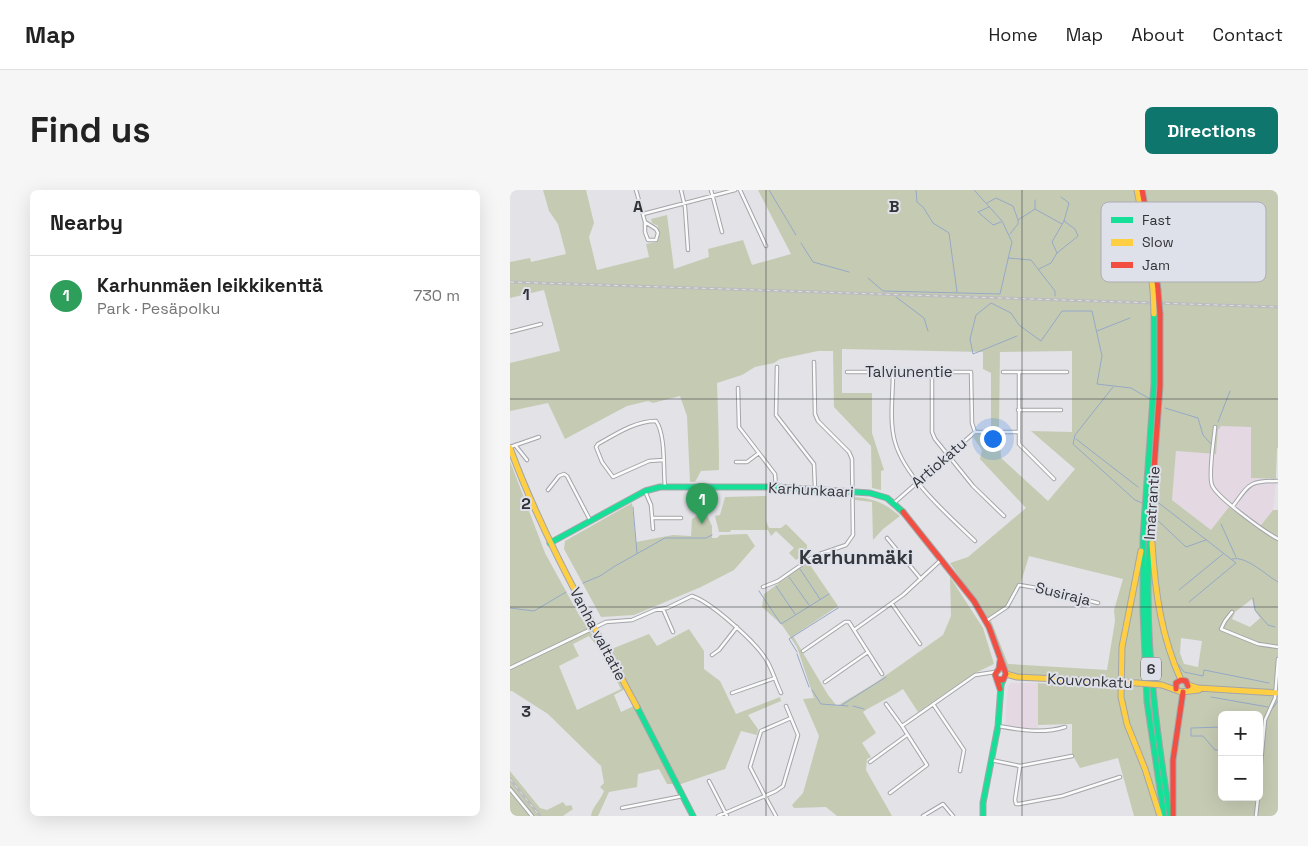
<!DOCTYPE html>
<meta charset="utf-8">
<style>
body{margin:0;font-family:"Space Grotesk",sans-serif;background:#f6f6f6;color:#222}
.controls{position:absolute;right:15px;bottom:15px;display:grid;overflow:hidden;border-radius:8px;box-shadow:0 5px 20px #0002}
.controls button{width:45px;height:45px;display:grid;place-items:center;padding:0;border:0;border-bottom:1px solid #e0e0e0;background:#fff;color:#222;font:25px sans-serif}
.you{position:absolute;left:482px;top:248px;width:18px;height:18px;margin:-12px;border:4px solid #fff;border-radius:50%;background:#1a73e8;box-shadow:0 0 0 8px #1a73e833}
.badge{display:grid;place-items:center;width:32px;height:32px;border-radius:50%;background:#0f766e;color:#fff;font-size:16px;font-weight:700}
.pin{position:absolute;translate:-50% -41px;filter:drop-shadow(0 1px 2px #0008)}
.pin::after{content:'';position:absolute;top:26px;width:18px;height:15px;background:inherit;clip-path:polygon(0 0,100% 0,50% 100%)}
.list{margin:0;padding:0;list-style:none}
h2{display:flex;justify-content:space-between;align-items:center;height:65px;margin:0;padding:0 20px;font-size:21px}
h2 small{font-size:16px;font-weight:400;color:#767676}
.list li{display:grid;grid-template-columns:32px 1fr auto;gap:15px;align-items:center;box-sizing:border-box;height:80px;padding:0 20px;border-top:1px solid #e0e0e0}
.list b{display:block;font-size:19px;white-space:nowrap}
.list p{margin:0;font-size:16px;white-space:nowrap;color:#767676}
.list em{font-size:16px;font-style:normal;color:#767676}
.map{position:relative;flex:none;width:768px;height:626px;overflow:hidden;border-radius:8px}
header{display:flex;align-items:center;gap:30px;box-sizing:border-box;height:70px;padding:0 25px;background:#fff;border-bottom:1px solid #e0e0e0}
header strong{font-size:24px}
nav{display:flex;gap:28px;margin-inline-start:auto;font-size:18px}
.intro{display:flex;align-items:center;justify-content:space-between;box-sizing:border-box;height:120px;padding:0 30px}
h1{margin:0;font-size:35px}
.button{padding:12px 22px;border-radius:8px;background:#0f766e;color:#fff;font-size:18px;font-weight:700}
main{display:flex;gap:30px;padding:0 30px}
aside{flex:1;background:#fff;border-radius:8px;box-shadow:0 5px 20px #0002}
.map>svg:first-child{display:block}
.commercial{fill:#e4d8e3}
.green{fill:#c5cbb3;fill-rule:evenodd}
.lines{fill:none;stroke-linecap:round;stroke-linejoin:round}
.stream{stroke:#96a8c7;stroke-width:1}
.street-casing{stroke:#a4a5a9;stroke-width:4.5}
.fast-casing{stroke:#a4a5a9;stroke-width:7}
.slow-casing{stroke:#a4a5a9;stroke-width:7}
.jam-casing{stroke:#a4a5a9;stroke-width:7}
.street{stroke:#fbfbfb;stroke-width:2.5}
.fast{stroke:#16e098;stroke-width:5}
.slow{stroke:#ffcf43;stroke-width:5}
.jam{stroke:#f24e42;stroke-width:5}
.rail-casing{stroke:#bcbcbd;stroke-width:3}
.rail{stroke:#dfe1ea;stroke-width:1;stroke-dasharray:4;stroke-linecap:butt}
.slow-bridge-casing{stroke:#a4a5a9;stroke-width:7;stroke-linecap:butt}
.jam-bridge-casing{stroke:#a4a5a9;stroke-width:7;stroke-linecap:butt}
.slow-bridge{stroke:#ffcf43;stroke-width:5}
.jam-bridge{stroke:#f24e42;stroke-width:5}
.grid{fill:none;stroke:#323336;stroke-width:1;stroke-opacity:0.55}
.labels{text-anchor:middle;stroke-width:4;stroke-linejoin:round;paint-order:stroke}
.shield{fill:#dfe1ea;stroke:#66676c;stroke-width:1}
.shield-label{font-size:14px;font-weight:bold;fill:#323336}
.street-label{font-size:15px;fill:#323336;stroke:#dfe1ea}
.district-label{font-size:20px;font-weight:bold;fill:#35373e;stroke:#dfe1ea}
.key{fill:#dfe1ea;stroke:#abadb4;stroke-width:1}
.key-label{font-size:14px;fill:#323336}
.grid-label{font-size:16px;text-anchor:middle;font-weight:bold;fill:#323336;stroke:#dfe1ea;stroke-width:4;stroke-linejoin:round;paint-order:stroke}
</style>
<header>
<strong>Map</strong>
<nav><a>Home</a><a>Map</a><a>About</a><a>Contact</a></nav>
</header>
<div class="intro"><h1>Find us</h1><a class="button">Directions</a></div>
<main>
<aside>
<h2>Nearby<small></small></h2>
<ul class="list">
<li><span class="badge" style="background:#2e9e5b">1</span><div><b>Karhunmäen leikkikenttä</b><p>Park · Pesäpolku</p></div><em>730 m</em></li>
</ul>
</aside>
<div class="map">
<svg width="768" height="626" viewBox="0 0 768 626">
<rect width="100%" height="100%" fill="#e2e2e7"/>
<path class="commercial" d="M711 236H741V288L766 289 763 320 748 340H701L662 310 666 261 706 264 708 240Z
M501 493H528V542L495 538 498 496Z"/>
<path class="green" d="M33 0H76L84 33 79 47 87 80 139 67 136 54 147 52 149 48 148 36 142 33 141 29 157 25 164 79 199 67 198 59 233 50 242 75 281 64 248 0H768V258H767L766 289 741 288V237L711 236 708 240 706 264 666 261 662 310 701 340 719 317 748 339 763 320H768V626H624L608 568 570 578 562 564V534L528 535V493L593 498 594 489 505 485 499 483 482 436 440 373 458 367 516 318 470 269 472 260 463 247 467 244 490 245 491 268 538 311 565 279 521 241 562 242V161L490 162 489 237H481V183L473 179V162L332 159V203H362V243L374 280 371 281V300L362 298 361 256 324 217 323 161H308L270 169 264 173 245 177 232 185 207 193C208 222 209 251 209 280L191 281 185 292H180L177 226 170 206 143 213 138 211 117 216 55 249 38 213 0 221V173L50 161 34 100 0 108V72L20 68 21 72 56 64 48 34 39 21ZM519 366 613 389 604 420 605 431 597 480 498 474 480 428 496 417 501 409 507 395 511 392ZM742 409 745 421 750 428 740 437 722 429 725 422ZM671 448 692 451 688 477 674 474 670 463ZM712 525H749V607H712Z
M0 271 35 363 69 425 94 462 139 444 147 456 179 439 194 461V479L210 491 226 524 270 507 271 511 238 525 248 539 247 545 231 541 215 579 171 594H157L149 579 128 584 127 597 99 602 88 626H81C82 617 91 610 94 601L90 597 94 593 91 576 38 524 2 501H0ZM79 446 93 464 111 499 67 520 49 476 69 466 63 454ZM117 498 126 515 111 522 104 505Z
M256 306V331L259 338H271L276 334 297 355V362L286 370 279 363 284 358 266 341 261 346 258 340H221L220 342H209L205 326 210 325 215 307Z
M345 307C366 309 374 313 390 326L373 339 363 350 362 312 345 310Z
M122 313 126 352 163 345 181 346 182 329C187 325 191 324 197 325L202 336V348H207L210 345 237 344 245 356 224 380 191 397 124 425 91 427 54 359 55 351Z
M298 372 328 416 283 446 318 505 327 516 365 493 433 445 441 426 440 387 473 438 484 474 463 484 408 522 393 499C380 508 366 513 353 522L366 543 352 553 361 567 357 569 356 580 382 626H327L316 617 284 618 282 615 293 603 309 546 293 509 304 508 287 457 272 435 252 417 254 404Z
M0 581 30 618 37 620 53 612 56 616 61 615 63 619 53 626H0Z"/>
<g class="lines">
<path class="stream" d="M259 0 286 45
M406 0 407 12 413 17 423 33 439 43 447 102
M477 13 486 8 503 16 508 30
M479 17 468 22 483 35 491 32
M525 18V10
M525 19 552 34
M500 44 508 34V30L525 19
M291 53 303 72 339 82
M547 63 542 52 554 31 559 13 551 7
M498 68 521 70 545 101V106
M529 79 541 73 547 63 568 46 565 39 554 31
M358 88 373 101 490 104 502 52 492 31 464 0
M386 107 414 128 418 141
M587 141 620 128
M507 146 463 164 460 149 466 125 481 113 501 123 509 135 531 151 552 121H582L592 166 587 194 621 198 640 209
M603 197 565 245 563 254 625 310 632 313
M655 218 688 228 693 245 701 254
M708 232 720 201
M566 249 628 297
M645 310 726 373 679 412
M123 317 127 363
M643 326 676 357 696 350
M711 334 726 367
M722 369C736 365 757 386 768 392
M290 379 310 409
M279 387 299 415
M73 393 90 386 105 376 155 348H196L202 345
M266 396 285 424
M669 400 713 364
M249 401 271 434 319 404
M743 408 745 420 758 435 765 437
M0 418 24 421 56 402
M287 462 279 449 328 418
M287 464 299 497
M669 475 674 482 693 486 694 480 759 493
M302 500 311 514 338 516
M701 507 758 517
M332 515 376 487
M343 516 354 519
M763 518 768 511
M712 537 681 538V546H693L705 560H712"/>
<g class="street-casing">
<path id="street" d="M126 0 135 32V42L138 50H146L148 43 146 39 135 32
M171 0 175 17 178 60
M201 0 212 42
M230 0 256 56
M133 24 225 0
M0 142 31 134
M267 177 266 225 304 274 305 299
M337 182H461L462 233 465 242
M493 182H509
M383 183C383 205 379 231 385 252 395 288 439 326 465 351
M422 183V242L425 249 463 296 494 326
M228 198 229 237 265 284 266 297
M508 220H551
M705 237C704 250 698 284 702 295 706 307 755 342 768 349
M5 255 17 270
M0 257 29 247
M153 270 139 271 103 287 92 272 86 257 88 254C106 244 125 231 146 231 156 245 153 279 155 297
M226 272H237L249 263
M544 289 509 254V182H557
M38 300 49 286 54 284 57 286 80 330
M135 301 141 315 143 339
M384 313 465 242H508
M723 316C740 293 739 291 768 291
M143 328H171
M377 348 411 389
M253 397 268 391 304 366 336 355 343 345 342 269 339 262 308 231 305 224 304 172
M382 414 410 454
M153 419 163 442
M722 422 715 431 711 439 748 454 768 457
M476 431 497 417 509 395 539 400 588 413
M293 461 335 432H339L344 440
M202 465 209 460 227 437
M0 478 96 432 122 430 145 420 157 418 182 406C201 412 247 453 257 471 263 481 266 493 271 503
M372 484 344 440 393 405 432 369
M315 492 358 462
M222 503 265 488
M376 514 392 536 465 485 485 482
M423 514 454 560 450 581
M276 516 288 545 273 596 266 601 255 606 240 577 251 541 281 528
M488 536C510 540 533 544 555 537
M481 570 510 576 562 566
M360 572 397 545
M510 576 505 610 506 614H509L552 606 610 587
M199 591 217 626
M749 594 755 530 765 508 768 469
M0 599 22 626
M380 603 417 575 392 536
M112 618 173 606
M208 626 255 606 266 626
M413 626 433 614 443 626
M746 626 748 607"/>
</g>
<g class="fast-casing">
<path id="fast" d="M644 124V193L633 347V421L637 512 654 626
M644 279C641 320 638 360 638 401 638 477 648 552 660 626
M40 353 135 301 150 297H266L360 303 377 308 393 322
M127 517 183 626
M473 626V613L488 536 491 495 493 490"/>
</g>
<g class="slow-casing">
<path id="slow" d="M627 0 634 35 643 99
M0 258C33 348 82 432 127 517
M642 353C645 401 651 446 671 490
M631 361 612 457 611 507 617 534 635 579 650 626
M496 484 507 487 627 493
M652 495 671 502 689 500
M678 495 688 498 768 503"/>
</g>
<g class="jam-casing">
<path id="jam" d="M632 0 644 64 648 100
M644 279 650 196V124
M393 322 464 411 479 437 496 484 493 490 487 489
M490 471 489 479 485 484 490 499
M666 499V493L671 490 676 491 678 496
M663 626V570L673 502"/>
</g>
<use href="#street" class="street"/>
<use href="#fast" class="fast"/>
<use href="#slow" class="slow"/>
<use href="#jam" class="jam"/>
<g class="rail-casing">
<path id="rail" d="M0 92 768 117
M0 589 30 626"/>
</g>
<use href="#rail" class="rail"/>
<g class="slow-bridge-casing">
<path id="slow-bridge" d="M643 99 644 124
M627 493 652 495"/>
</g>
<g class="jam-bridge-casing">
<path id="jam-bridge" d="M648 100 650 124"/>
</g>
<use href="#slow-bridge" class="slow-bridge"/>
<use href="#jam-bridge" class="jam-bridge"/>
</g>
<path class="grid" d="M256 0V626M512 0V626M0 209H768M0 417H768"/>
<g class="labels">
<rect class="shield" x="631" y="467.5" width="20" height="23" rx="4"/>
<g class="shield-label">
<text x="641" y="484">6</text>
</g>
<g class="street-label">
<text x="399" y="187">Talviunentie</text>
<text transform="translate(429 273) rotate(-41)" y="5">Artiokatu</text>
<text transform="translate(301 300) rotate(3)" y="5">Karhunkaari</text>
<text transform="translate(642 313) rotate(-86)" y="5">Imatrantie</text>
<text transform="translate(553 404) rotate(14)" y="5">Susiraja</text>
<text transform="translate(88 444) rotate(62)" y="5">Vanha valtatie</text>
<text transform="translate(580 491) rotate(3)" y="5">Kouvonkatu</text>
</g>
<g class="district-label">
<text x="346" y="374">Karhunmäki</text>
</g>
</g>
<rect x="591" y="12" width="165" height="80" rx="8" class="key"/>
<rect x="601" y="27" width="22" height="6" fill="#16e098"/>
<rect x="601" y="49" width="22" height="7" fill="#ffcf43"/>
<rect x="601" y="72" width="22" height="6" fill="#f24e42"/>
<g class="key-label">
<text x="632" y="35">Fast</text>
<text x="632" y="57">Slow</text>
<text x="632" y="80">Jam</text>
</g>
<g class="grid-label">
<text x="128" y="22">A</text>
<text x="384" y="22">B</text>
<text x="16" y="110">1</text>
<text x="16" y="319">2</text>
<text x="16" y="527">3</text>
</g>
</svg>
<div class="controls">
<button>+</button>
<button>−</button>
</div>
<div class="you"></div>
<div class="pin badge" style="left:192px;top:334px;background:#2e9e5b">1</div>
</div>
</main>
